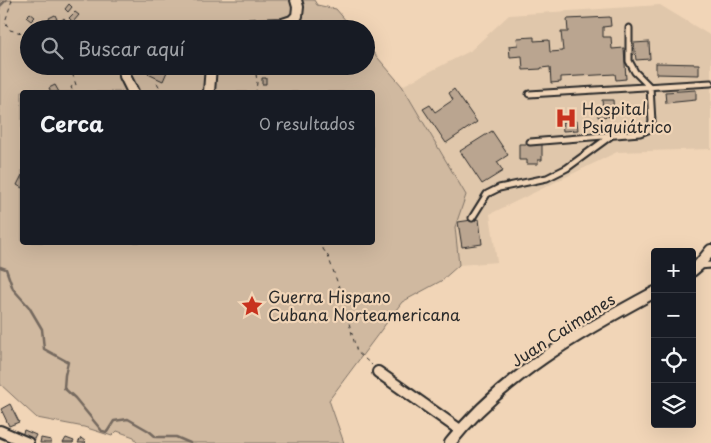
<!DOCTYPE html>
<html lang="es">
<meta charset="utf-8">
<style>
body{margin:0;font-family:"Playpen Sans",sans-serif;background:#20242c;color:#f1f3f6}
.controls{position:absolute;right:15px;bottom:15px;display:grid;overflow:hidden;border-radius:5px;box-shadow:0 5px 20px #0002}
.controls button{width:45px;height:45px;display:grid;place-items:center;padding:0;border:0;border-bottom:1px solid #363941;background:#171b24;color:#f1f3f6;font:25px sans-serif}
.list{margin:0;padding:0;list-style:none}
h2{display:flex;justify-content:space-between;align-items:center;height:65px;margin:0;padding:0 20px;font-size:21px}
h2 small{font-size:16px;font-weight:400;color:#9ea1a6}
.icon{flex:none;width:28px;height:28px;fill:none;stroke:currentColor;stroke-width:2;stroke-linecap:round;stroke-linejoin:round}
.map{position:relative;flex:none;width:711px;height:443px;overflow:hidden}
.search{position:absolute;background:#171b24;box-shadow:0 5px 20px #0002;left:20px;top:20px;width:355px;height:55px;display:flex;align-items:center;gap:12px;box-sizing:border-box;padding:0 18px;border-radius:28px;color:#9ea1a6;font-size:19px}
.panel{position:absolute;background:#171b24;box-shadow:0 5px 20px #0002;left:20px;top:90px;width:355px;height:155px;border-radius:5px}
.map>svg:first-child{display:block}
.built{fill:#e0c7ab}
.green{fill:#d0b9a0;stroke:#7e7266;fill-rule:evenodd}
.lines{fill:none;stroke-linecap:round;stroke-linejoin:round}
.stream{stroke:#74695e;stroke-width:2.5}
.building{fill:#baa590;stroke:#2b2b2b}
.service-casing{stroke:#2b2b2b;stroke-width:9}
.minor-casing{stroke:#2b2b2b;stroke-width:14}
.path{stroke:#2b2b2b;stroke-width:1;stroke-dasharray:4 4;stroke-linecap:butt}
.service{stroke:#f1d5b7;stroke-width:5}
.minor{stroke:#f1d5b7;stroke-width:10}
.labels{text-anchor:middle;stroke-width:4.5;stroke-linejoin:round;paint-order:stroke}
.poi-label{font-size:16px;fill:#2b2b2b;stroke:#f1d5b7;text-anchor:start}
.street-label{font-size:16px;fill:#2b2b2b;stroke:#f1d5b7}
</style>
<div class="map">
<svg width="711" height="443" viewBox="0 0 711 443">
<rect width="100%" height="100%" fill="#f1d5b7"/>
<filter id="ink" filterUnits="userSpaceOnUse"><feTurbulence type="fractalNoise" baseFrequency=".02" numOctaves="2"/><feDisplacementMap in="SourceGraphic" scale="10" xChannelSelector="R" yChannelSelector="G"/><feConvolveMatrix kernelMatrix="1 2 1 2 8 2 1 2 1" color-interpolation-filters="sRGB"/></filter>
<g filter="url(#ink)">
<path class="built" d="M660 5 711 36V149L617 152 490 214 497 262 459 265 455 227 466 195 402 86 470 51 509 15Z"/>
<path class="green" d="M0 0H314L317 5 336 9 353 29H29V66H366V44L402 86 466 195 455 227 459 265 441 281 402 302 329 400 344 443H137L134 437 117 431 112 436 84 427 37 418 0 384ZM22 92H372V242H22Z"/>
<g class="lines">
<path class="stream" d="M0 6 6 0
M0 267 6 269 13 289 29 307 42 329 44 349 68 362 65 375 64 388 75 398 102 431 107 432 114 421 128 419 149 431 156 437H176L190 443"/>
</g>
<path class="building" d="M69 4 72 7 68 12 65 9Z
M75 12 79 15 73 22 69 18Z
M30 13 35 17 31 21 26 17Z
M55 15 57 19 51 23 49 18Z
M610 17 611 26 603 27V37H611L612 49 624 48 626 79 616 80 615 74 561 77V82L551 83 550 67 541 68V69L523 70 522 56 510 57 509 46 518 45 517 38 534 37V41L549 40 550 52 563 51 561 32H568L567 19Z
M64 18 69 24 63 29H61L57 24Z
M322 21 327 24 324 29 319 26Z
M649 42 650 59 636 60 634 43Z
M656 63 699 64V75L656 74Z
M151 66 169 67 163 81 148 74Z
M262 78H266V84H262Z
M55 85 59 92H51L49 88Z
M454 89 477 122 446 143 423 109 430 105 435 112 453 100 449 93Z
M696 90V100L666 103 665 92Z
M602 100H613L614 116 598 117V109H603Z
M577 121 578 130 563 131 562 122Z
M492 131 508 155 497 162 503 171 482 184 460 151Z
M519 144H542V160H538V164H527V160H519Z
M22 175V188L17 185Z
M479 219 482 244 462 247 458 222Z
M10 404 19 422 9 426 1 409Z
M24 430 36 435 32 443 21 438Z
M41 438 51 440V443H40Z
M66 438 74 441 73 443H63Z
M81 438 86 442 85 443H78Z"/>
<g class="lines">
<g class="service-casing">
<path id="service" d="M529 94 711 83
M530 142 640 133 648 130 652 122 650 87 635 72 629 61V28
M472 218 487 194 499 188 547 178 567 168 612 135
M699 266 711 265"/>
</g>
<g class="minor-casing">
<path id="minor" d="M219 29 253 25 283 24 292 21 297 16 298 7 296 0
M123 66 125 76 133 92
M209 92 211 66
M692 271 698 266 711 250
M378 372 460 430
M0 431 28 443
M450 443C503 376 580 332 655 292"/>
</g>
<path class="path" d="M12 0 5 22 10 30 29 35
M70 66 76 85 71 87 73 92
M255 66 257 82 256 92
M157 83 162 91 165 92
M318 242 328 256 339 287 357 352 372 365"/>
<use href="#service" class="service"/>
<use href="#minor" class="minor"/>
</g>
</g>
<defs>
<g id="hospital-bare" transform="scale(1.725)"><path d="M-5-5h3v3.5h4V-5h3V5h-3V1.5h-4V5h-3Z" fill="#c8321e" stroke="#f1d5b7" stroke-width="2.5" paint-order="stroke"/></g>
<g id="sight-bare" transform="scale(1.725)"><path d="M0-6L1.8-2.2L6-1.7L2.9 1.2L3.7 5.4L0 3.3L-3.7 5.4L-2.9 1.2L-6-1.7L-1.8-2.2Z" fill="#c8321e" stroke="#f1d5b7" stroke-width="2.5" paint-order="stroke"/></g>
</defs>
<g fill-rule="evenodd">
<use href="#hospital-bare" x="566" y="118"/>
<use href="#sight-bare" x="252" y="306"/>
</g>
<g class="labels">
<g class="poi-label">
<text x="582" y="115">Hospital<tspan x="582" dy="18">Psiquiátrico</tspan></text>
<text x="268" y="303">Guerra Hispano<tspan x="268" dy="18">Cubana Norteamericana</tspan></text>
</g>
<g class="street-label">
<text transform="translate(563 330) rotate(-33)" y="6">Juan Caimanes</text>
</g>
</g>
</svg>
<div class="controls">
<button>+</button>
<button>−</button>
<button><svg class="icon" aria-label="locate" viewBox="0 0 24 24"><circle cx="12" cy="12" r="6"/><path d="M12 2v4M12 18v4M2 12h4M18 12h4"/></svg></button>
<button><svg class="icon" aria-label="layers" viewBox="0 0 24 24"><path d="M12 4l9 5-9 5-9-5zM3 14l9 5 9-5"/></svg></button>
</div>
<div class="search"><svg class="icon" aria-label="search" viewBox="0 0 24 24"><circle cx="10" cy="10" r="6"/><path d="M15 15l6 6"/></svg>Buscar aquí</div>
<section class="panel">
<h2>Cerca<small>0 resultados</small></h2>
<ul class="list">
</ul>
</section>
</div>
